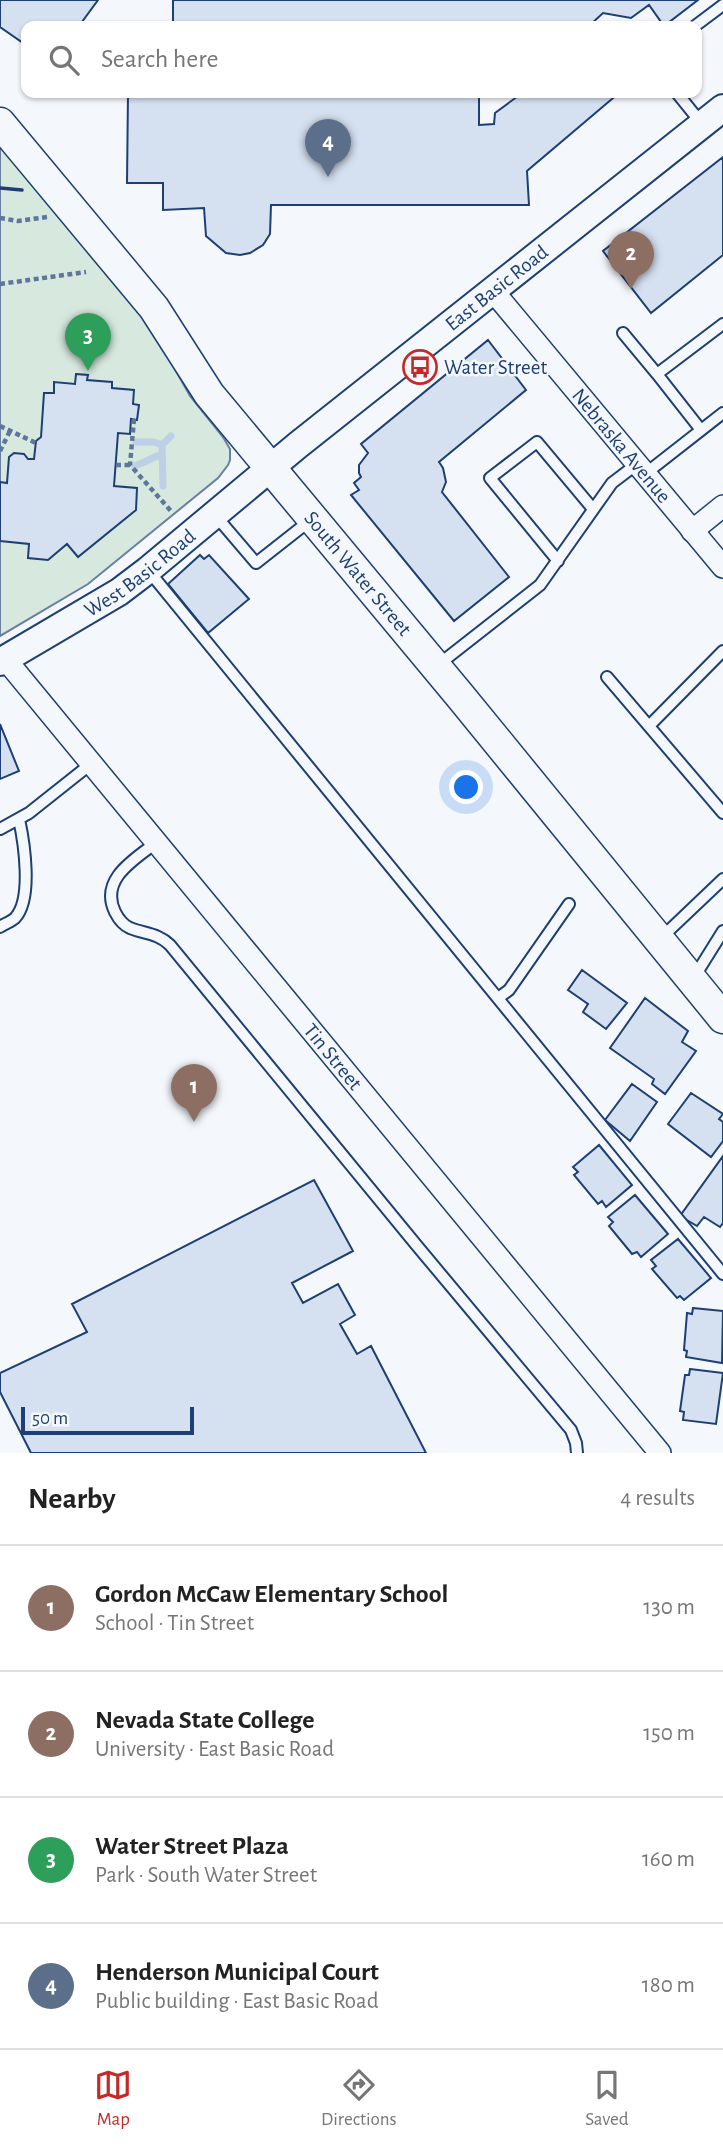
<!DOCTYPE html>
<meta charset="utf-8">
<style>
body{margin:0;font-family:"Alegreya Sans",sans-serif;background:#f2f2f2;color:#222}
.scale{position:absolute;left:21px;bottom:18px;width:173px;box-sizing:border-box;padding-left:7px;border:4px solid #1d3f73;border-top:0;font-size:19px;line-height:24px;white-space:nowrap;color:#1d3f73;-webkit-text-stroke:5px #f4f7fb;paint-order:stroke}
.you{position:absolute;left:467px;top:788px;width:24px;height:24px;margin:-18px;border:5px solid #fff;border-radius:50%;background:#1a73e8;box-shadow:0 0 0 10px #1a73e833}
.badge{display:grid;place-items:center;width:46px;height:46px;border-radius:50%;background:#c62828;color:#fff;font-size:23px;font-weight:700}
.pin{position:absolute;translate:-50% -58px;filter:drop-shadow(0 2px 4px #0008)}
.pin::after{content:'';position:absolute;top:37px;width:24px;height:21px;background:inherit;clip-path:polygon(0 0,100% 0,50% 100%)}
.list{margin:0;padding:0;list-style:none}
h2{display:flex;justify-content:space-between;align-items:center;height:91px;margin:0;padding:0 28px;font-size:30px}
h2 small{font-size:23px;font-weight:400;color:#767676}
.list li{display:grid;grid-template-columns:46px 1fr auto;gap:21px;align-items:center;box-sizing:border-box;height:126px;padding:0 28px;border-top:2px solid #e0e0e0}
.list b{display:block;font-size:26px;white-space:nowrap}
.list p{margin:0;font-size:23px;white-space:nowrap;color:#767676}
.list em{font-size:23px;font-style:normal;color:#767676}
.icon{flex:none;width:38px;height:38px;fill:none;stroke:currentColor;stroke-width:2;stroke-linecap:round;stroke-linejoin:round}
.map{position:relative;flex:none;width:723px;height:1453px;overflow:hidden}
.search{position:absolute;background:#fff;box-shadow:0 2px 5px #0004;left:21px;right:21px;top:21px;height:77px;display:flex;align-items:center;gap:18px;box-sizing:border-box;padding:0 24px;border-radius:14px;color:#767676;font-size:26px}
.sheet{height:595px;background:#fff}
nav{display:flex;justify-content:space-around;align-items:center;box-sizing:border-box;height:98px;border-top:2px solid #e0e0e0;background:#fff;font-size:19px;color:#767676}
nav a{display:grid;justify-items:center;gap:4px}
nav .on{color:#c62828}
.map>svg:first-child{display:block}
.green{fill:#d7e8df;stroke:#687fa3;stroke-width:2}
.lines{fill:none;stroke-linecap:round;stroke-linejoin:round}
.stream{stroke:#bed0e5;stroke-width:7}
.building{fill:#d5e0f0;stroke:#1d3f73;stroke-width:2}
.service-casing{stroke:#1d3f73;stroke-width:14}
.minor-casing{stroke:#1d3f73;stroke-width:24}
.tertiary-casing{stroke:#1d3f73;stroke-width:30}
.secondary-casing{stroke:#1d3f73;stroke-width:33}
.path{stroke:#5e769c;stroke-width:4.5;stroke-dasharray:5 3.5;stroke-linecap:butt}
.service{stroke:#f4f7fb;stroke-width:10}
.minor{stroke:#f4f7fb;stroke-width:21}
.tertiary{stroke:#f4f7fb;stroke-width:26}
.secondary{stroke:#f4f7fb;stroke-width:30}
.wall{stroke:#1d3f73;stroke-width:3.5}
.labels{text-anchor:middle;stroke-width:5;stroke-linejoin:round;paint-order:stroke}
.street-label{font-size:21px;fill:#1d3f73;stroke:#f4f7fb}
.poi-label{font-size:21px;fill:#1d3f73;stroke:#f4f7fb;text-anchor:start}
</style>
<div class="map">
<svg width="723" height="1453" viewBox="0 0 723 1453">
<rect width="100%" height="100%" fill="#f4f7fb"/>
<path class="green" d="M0 142 129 296 162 346 190 396 223 437 230 449V460L228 465 218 478 88 584 0 636Z"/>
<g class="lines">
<path class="stream" d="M136 442H154L162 445
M135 466 162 454
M163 486 162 445 171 436"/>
</g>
<path class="building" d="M0 0H98L79 26H26V45L0 27Z
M173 0H698L664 26 649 5 631 18 603 13 589 26H173Z
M128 93H479V125L494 124 495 113 522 93H619L527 171 529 205H271L270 234 263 245 250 253 240 255 226 253 206 236 204 208 163 210V183H127Z
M723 157V255L651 313 603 251Z
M488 340 526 390 439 462 443 468 446 482 442 492 509 577 454 621 351 495 359 490 354 483 361 477 359 473V465L368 453 361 444Z
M76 374 88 375 87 380 112 382V388L134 390 133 404 139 405 137 420 131 419 130 434 118 433 114 486 137 488 136 510 78 557 67 544 48 560 28 558 29 544 0 541V482L7 483 9 457 14 453 24 454 28 459H34L36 441 41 437 44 393H54V382L75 384Z
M200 555 204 559 209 555 249 599 208 633 168 584Z
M0 724 19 771 0 779Z
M582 970 627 1003 606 1029 583 1012 588 1004 568 990Z
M645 998 688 1031 682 1042 696 1051 665 1094 652 1084 654 1079 610 1048Z
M632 1084 657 1102 630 1141 605 1120Z
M691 1093 723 1114 719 1119 723 1122V1141L711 1157 668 1124Z
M599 1145 632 1185 606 1207 602 1201 598 1204 574 1175 578 1172 573 1167Z
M723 1156V1223L720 1227 704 1217 697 1226 680 1216Z
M314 1180 353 1251 292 1283 303 1303 338 1284 355 1315 340 1324 357 1354 371 1346 426 1453H31L0 1392V1373L87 1332 72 1304Z
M635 1195 668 1234 641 1257 637 1252 632 1254 609 1226 613 1222 608 1217Z
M678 1239 711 1278 684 1300 680 1296 677 1298 652 1269 656 1266 651 1260Z
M693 1308 723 1311 722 1363 686 1357 687 1351 684 1350 687 1313 692 1314Z
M690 1369 723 1373 716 1424 683 1420 684 1412 680 1411 685 1375H689Z"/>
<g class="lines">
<g class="service-casing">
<path id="service" d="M695 26 723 5
M677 93 702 124
M623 333 657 374
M701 430 657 374 723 324
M645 474 723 413
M215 515 256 563 312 519
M558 561 490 478 537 442 593 509
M148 570 723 1274
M438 665 540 585 612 483 637 464
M607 677 723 813
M649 726 723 651
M0 829 29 813 92 763
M157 842C135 859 99 879 115 912 118 918 123 925 130 928 145 934 158 933 170 945L418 1247 571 1430 576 1443 577 1453
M0 927C4 924 11 922 15 918 33 899 24 842 19 819
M660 939 723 879
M693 979 723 931
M498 998 509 990 569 904"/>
</g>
<g class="minor-casing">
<g id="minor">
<path id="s1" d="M493 291 723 567"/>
<path d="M692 531 723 506"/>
<path id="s2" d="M6 660 660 1453"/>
</g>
</g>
<g class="tertiary-casing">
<g id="tertiary">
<path id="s3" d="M0 662 119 592 148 570 298 445 723 108"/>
</g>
</g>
<g class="secondary-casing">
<g id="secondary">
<path id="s4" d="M0 123 154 308 209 394 461 697 723 1018"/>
</g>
</g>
<path class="path" d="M0 218 18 221 47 217
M0 284 86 272
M134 419 130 465 171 511
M0 426 36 443
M0 451 10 431
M116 465H130"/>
<use href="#service" class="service"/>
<use href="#minor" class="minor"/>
<use href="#tertiary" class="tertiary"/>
<use href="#secondary" class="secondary"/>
<path class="wall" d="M0 188 22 190"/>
</g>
<defs>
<g id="bus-ring" transform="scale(1.75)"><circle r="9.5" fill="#f4f7fb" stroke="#c62828" stroke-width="1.5"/><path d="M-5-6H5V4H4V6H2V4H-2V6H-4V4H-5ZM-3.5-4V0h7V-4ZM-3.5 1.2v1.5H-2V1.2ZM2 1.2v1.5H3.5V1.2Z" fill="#c62828"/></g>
</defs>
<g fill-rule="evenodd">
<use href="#bus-ring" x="420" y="367"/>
</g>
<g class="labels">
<g class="street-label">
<text dy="7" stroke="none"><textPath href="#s3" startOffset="623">East Basic Road</textPath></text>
<text dy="7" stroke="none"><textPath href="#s1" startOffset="201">Nebraska Avenue</textPath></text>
<text dy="7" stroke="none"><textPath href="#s3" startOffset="166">West Basic Road</textPath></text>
<text dy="7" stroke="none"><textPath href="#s4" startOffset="576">South Water Street</textPath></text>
<text dy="7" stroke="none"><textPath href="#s2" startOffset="514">Tin Street</textPath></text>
</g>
<g class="poi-label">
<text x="444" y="374">Water Street</text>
</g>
</g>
</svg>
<div class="scale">50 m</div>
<div class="you"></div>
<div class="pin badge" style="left:194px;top:1122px;background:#8d6e63">1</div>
<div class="pin badge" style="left:631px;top:289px;background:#8d6e63">2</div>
<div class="pin badge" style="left:88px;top:371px;background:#2e9e5b">3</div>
<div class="pin badge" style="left:328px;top:177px;background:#5c6f8a">4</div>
<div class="search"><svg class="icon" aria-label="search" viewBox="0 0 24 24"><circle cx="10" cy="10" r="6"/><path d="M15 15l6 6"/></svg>Search here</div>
</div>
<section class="sheet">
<h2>Nearby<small>4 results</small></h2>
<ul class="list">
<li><span class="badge" style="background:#8d6e63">1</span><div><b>Gordon McCaw Elementary School</b><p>School · Tin Street</p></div><em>130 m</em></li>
<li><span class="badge" style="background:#8d6e63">2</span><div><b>Nevada State College</b><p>University · East Basic Road</p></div><em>150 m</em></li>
<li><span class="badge" style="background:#2e9e5b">3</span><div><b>Water Street Plaza</b><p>Park · South Water Street</p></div><em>160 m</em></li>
<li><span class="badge" style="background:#5c6f8a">4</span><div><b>Henderson Municipal Court</b><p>Public building · East Basic Road</p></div><em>180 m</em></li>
</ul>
</section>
<nav>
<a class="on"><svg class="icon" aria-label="map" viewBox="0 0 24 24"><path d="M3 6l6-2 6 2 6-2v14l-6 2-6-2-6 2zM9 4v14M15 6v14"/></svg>Map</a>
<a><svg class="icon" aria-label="directions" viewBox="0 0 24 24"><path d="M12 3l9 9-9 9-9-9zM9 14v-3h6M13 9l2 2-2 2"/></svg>Directions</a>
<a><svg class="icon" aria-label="saved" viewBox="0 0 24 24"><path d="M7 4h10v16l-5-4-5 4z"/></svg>Saved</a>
</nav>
